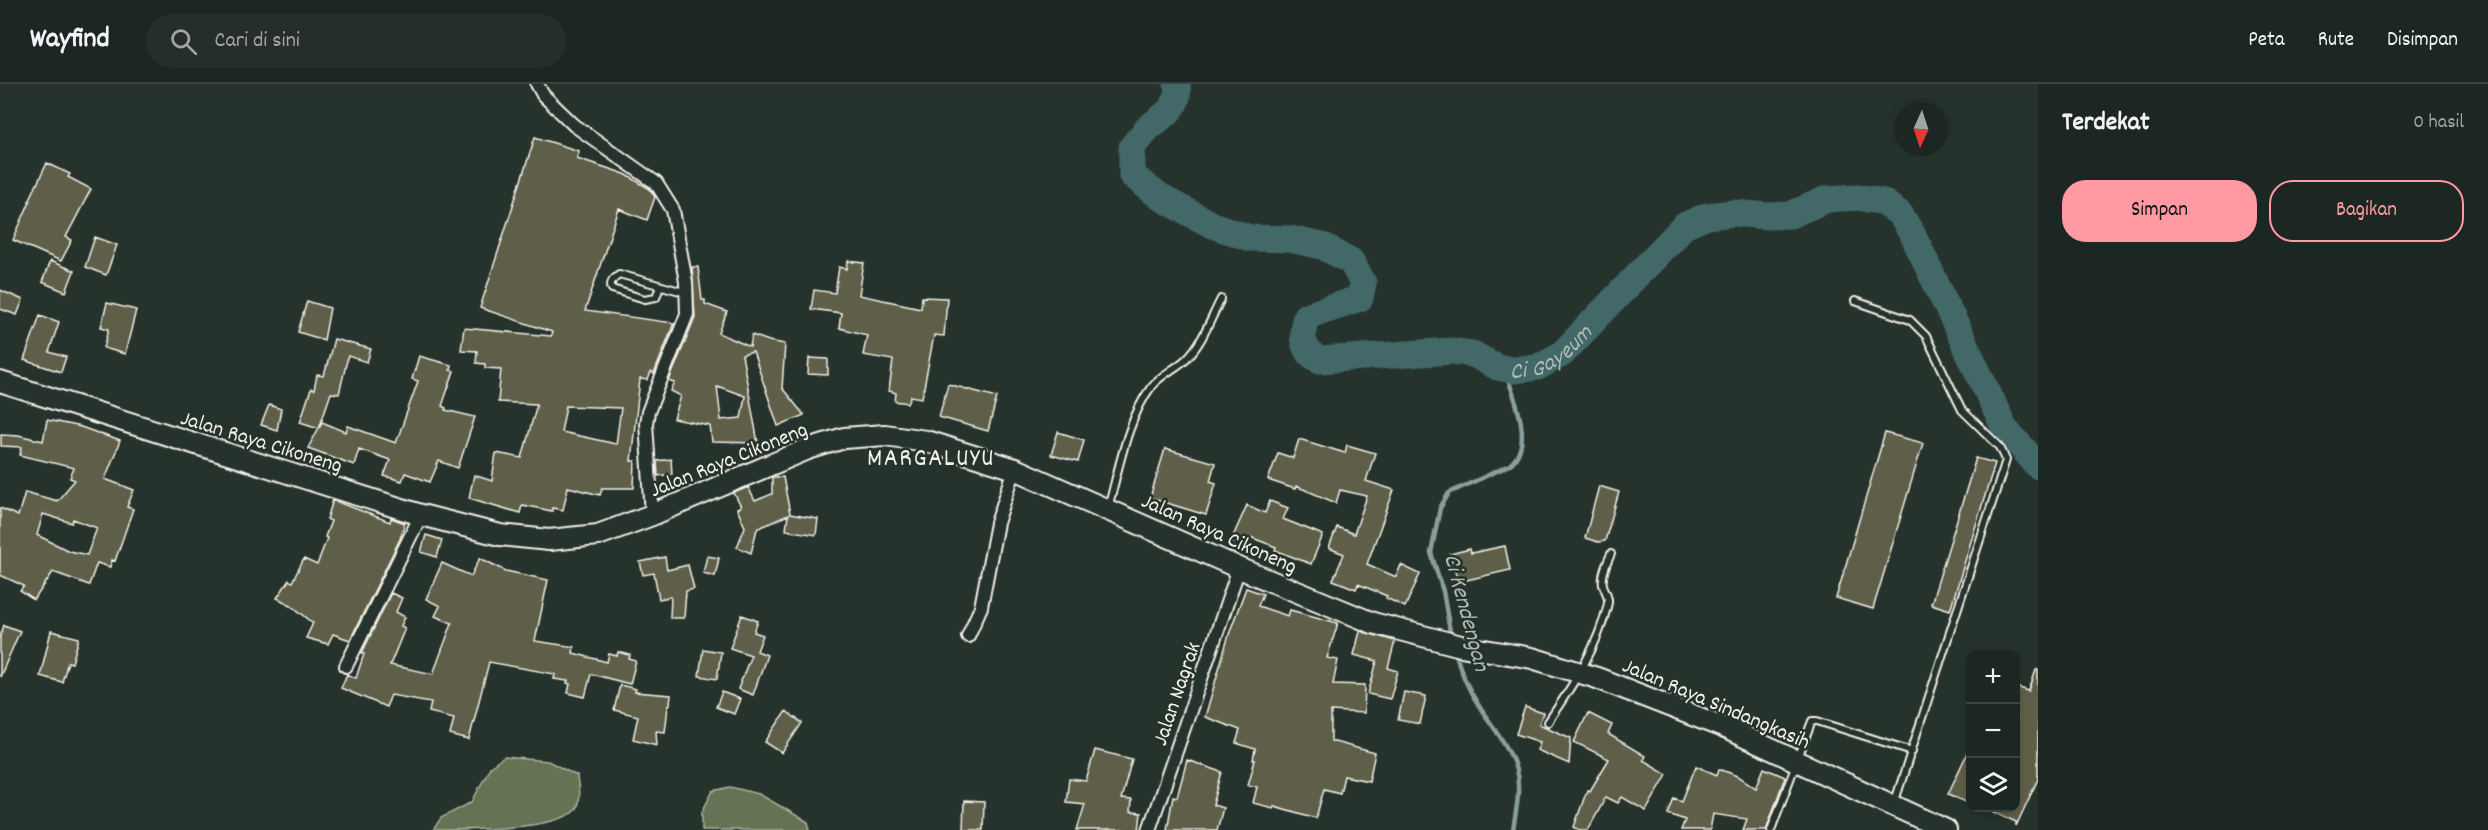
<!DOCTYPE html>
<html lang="id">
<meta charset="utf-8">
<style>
body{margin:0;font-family:Dekko,sans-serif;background:#252e2a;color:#f1f3f6}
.controls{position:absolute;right:18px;bottom:18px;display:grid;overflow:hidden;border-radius:12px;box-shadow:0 3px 9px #0003}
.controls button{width:54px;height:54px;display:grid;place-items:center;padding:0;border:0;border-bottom:2px solid #3a4340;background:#1c2622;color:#f1f3f6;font:30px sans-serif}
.compass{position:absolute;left:1894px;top:18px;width:54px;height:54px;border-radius:50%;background:#1c2622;box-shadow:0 3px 9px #0003;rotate:183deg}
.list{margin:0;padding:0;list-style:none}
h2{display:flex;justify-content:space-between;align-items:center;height:78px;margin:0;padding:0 24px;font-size:26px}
h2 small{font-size:20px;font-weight:400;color:#a0a5a5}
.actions{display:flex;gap:12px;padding:18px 24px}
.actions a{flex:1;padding:14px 0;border:2px solid #ff9aa2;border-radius:24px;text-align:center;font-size:21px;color:#ff9aa2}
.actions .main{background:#ff9aa2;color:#111}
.icon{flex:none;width:33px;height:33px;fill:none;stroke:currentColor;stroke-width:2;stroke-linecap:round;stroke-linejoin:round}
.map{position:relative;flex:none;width:2038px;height:746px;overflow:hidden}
header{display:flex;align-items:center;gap:36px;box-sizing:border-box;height:84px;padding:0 30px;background:#1c2622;border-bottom:2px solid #3a4340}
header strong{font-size:28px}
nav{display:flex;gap:33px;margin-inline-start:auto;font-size:21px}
.search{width:420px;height:54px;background:#252e2a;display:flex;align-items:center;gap:15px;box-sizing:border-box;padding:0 21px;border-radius:33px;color:#a0a5a5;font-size:22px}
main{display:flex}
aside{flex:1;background:#1c2622}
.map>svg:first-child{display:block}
.green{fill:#657253;stroke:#acb29e;stroke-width:1.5}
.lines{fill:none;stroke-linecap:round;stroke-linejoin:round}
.stream{stroke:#8a9e9b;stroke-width:4.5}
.river{stroke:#436768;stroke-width:27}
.building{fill:#5f5f4a;stroke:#f4f1e8;stroke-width:1.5;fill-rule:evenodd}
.service-casing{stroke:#f4f1e8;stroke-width:10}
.minor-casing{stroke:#f4f1e8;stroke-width:16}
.trunk-casing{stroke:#f4f1e8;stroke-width:24}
.service{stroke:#26332d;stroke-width:6}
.minor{stroke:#26332d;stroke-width:12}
.trunk{stroke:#26332d;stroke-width:20}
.labels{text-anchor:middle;stroke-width:5;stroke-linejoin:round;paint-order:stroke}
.street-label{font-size:22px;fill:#f4f1e8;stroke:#26332d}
.water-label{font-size:24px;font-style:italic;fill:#adbab5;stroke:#26332d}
.quarter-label{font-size:26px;letter-spacing:1.5px;fill:#f4f1e8;stroke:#26332d}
</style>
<header>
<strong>Wayfind</strong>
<div class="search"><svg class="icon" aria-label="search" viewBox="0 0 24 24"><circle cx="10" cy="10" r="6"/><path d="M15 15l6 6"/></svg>Cari di sini</div>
<nav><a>Peta</a><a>Rute</a><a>Disimpan</a></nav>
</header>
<main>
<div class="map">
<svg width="2038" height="746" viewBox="0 0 2038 746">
<rect width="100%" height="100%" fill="#26332d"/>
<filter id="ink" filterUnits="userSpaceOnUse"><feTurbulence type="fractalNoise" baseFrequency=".0167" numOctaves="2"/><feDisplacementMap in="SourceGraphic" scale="12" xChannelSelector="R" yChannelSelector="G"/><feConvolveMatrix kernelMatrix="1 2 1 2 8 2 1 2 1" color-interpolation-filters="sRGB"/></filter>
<g filter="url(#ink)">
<path class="green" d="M504 673 548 677 577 692C578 703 581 715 576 725 561 746 465 746 433 746L441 734 472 718 490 683Z
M730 703 759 710 808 738 810 746H702V728L713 707Z"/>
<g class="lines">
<path class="stream" d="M1451 553 1443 507 1431 469 1440 424 1449 409 1508 382C1537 361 1513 311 1504 284
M1455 567C1460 586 1468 605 1479 622 1492 642 1510 663 1516 686 1521 705 1516 727 1513 746"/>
<path class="river" id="s1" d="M1177 0C1181 26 1162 31 1147 45 1142 51 1137 57 1132 63V91L1160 113 1212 141 1250 154 1290 155 1322 162 1351 177 1363 199 1360 214 1306 232C1301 250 1300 267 1320 276L1452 267 1473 270 1497 283 1514 286 1538 283 1562 270 1684 142 1707 132 1734 129 1768 132 1790 131 1827 115 1858 113 1883 118 1900 130 1913 151 2004 343 2038 382"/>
</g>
<path class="building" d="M535 53 579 67 577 74 625 90 650 105 655 113 647 136 619 125 585 227 674 239 654 290 651 288 648 296 640 295 631 377H635L634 404H602L600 411 568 403 563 426 552 424V427L522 421 520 429 469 414 474 391 492 397 496 369 522 374 537 320 498 318 501 285 485 284V280L476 279 477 267 461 266 464 244 551 252 552 248 480 224ZM566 322 621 324 616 360 561 348Z
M47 79 70 90 68 93 91 105 66 153 72 156 61 177 13 156 30 117H29Z
M95 153 117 161 106 191 85 183Z
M50 177 74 187 66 208 42 198Z
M848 177 864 179 859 211 921 224 922 213 947 214 944 252 934 251 922 314 911 312 908 319 895 317 896 309 889 307 893 276 863 271 867 251 839 244 841 229 811 225 814 206 835 209 839 183 847 185Z
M692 183H698L702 216H705V220L727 228 719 249 750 263 752 251 769 257 785 260 782 304 804 331 778 342 753 268 742 271 758 359 712 358 710 342 674 335 681 312 671 307 675 299 669 297 695 233ZM717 302 745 312 741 334 721 336Z
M0 206 23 216 17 231 0 225Z
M307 217 330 224 324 256 298 248Z
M107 219 136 226 125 270 104 264 109 245 101 243Z
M40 231 59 238 49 268 66 273 61 288 24 276Z
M334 255 371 265 367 278 348 272 339 310 331 309 319 344 300 338 311 305 314 306 317 291 324 292Z
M419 272 451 281 450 286 454 287 442 322 446 324 445 326 475 333 458 384 439 377 430 398 405 389 402 397 384 392 390 376 359 365 354 381 308 364 322 338 346 348 348 342 396 359 418 297 412 295Z
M809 274 828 275V291L808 290Z
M948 300 997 313 988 347 939 333Z
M269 321 281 325 277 346 261 341Z
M47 336 81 343 120 357 105 395 134 406 127 423 133 425 115 477 112 476 110 483 97 479 89 501 53 488 34 516 20 507 24 502 0 491V424L18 432 25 408 57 417 75 396 70 394 74 384 20 371 22 363 1 362V350L18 351 43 357ZM43 430 72 439 73 435 97 444 87 471 69 467 37 451Z
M1058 348 1084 356 1078 378 1051 371Z
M1885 349 1923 359 1873 525 1836 514Z
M1299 355 1345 369 1347 361 1375 369 1366 397 1394 406 1367 480 1396 493 1401 481 1420 490 1405 523 1386 514 1387 512 1358 500 1356 505 1333 496 1344 470 1329 464 1337 443 1354 450 1367 412 1340 406 1336 419 1296 402 1295 405 1268 396 1278 369 1293 374Z
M1165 365 1215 379 1210 397 1216 399 1206 431 1150 414Z
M1976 374 1995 379 1950 526 1931 520Z
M671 375 672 390 658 392 657 377Z
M772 393H783L790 430 818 435 816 451 786 446 788 431 757 445 751 469 737 463 745 443 737 425 741 423 734 409 748 403 755 417 772 410Z
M1599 402 1619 408 1605 457 1598 458 1585 454Z
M333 416 390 438 391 434 405 439 400 455 350 556 333 550 328 560 306 554 313 539 291 521 277 514 289 496 292 498 304 475 317 481 327 454 325 453 331 437 327 435Z
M1270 417 1288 424 1283 435 1323 451 1311 480 1275 466 1276 463 1250 453 1246 463 1231 457 1247 421 1265 429Z
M426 451 442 456 437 473 421 468Z
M1505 462 1510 486 1458 498 1450 470 1470 465 1471 469Z
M707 472 719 474 715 492 703 489Z
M665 473 667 486 688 481 694 505 686 507 684 534H670L671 513 659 515 654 489 643 491 640 478Z
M480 474 506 487 548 496 535 557 574 563 573 569 607 578 609 570 617 572 618 568 630 571 629 575 636 577 630 600 591 590 585 613 568 609 570 600 567 599 568 597 554 595 555 590 489 578 469 656 450 651 454 634 429 628 431 618 391 611 386 623 341 604 347 590 356 594 364 570 362 569 391 509 402 514 396 528 405 533 401 542 405 544 390 581 433 590 452 539 435 532 440 522 426 515 442 479 471 492Z
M1246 504 1263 510 1258 522 1288 532 1290 526 1338 539 1327 574 1338 576 1333 600 1365 601 1364 629 1331 627V657L1375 669 1369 697 1344 692 1340 709 1324 705 1316 734 1274 722 1273 724 1253 719 1257 703 1248 701 1255 676H1253L1255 665 1236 659 1240 646 1205 633 1230 547Z
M742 531 758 537 754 548 763 551 757 567 767 571 753 611 738 605 751 571 730 564Z
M4 541 20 547 0 593V553Z
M51 547 79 554 72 579 68 578 62 598 40 592Z
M1360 547 1395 557 1388 584 1398 587 1390 615 1368 610 1377 577 1354 571Z
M703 565 721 568 717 595 699 592Z
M2036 586H2038V695L2016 742V738L1984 723H2016V603L2029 607Z
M620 601 636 605 635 608 671 611 670 620 668 623 665 648 656 647 657 661 633 655 638 632 614 626Z
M722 608 740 615 734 630 716 623Z
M1404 608 1426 612 1420 640 1398 636Z
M1525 623 1543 629 1539 640 1571 654 1569 680 1537 666 1540 658 1516 650Z
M786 627 802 639 782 669 765 658Z
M1588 629 1612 641 1608 650 1645 672 1643 676 1667 690 1646 727 1622 713 1618 719 1606 713 1588 746H1580L1574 743 1587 706 1590 707 1609 675 1574 658Z
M1971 661V720L1948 710Z
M1095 666 1132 675 1121 715 1131 716 1130 728 1141 729 1139 746H1077L1085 720 1066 718 1069 695 1086 697Z
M1187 676 1222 688 1213 721 1223 724 1217 746H1167L1173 712 1177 713Z
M1696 682 1717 691 1719 685 1738 692 1756 704 1764 684 1785 693 1766 746H1743L1747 735 1713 730 1710 746H1681L1685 736 1668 730 1674 714 1682 717Z
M964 717 984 718 983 746H963Z"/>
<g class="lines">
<g class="service-casing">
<path id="service" d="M660 202 656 213 645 215 612 205C609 198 613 194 619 190L687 209
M1855 217 1910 236 1926 252 1962 326 2000 363 2006 376 1894 720
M1108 424C1119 385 1127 336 1151 303 1161 290 1176 285 1187 274 1203 258 1211 234 1221 215
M1548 638C1571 603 1597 566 1607 523 1610 514 1606 509 1603 501 1601 491 1607 479 1611 470
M1771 746 1812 637H1817L1912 667"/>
</g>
<g class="minor-casing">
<path id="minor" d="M537 0 543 11 574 41 656 99 673 126 686 198 687 230 648 328 646 339 652 431
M968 552 981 523 997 439 1015 385
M346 582 421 431
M1149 746 1239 484"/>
</g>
<g class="trunk-casing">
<path id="trunk" d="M0 298 421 431 500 451 549 456 598 451 652 431 808 365 844 354 885 351 926 357 1015 385 1239 484 1373 539 1461 562 1532 574 1597 594 1723 643 1946 746"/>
</g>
<use href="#service" class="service"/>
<use href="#minor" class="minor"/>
<use href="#trunk" class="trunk"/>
</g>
</g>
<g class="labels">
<g class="street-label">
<text transform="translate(262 356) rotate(17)" y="8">Jalan Raya Cikoneng</text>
<text transform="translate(728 374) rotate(-22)" y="8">Jalan Raya Cikoneng</text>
<text transform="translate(1220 448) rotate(24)" y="8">Jalan Raya Cikoneng</text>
<text transform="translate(1175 609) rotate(-71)" y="8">Jalan Nagrak</text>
<text transform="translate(1717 618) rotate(23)" y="8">Jalan Raya Sindangkasih</text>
</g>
<g class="water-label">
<text dy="8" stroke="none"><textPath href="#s1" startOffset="738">Ci Gayeum</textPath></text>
<text transform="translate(1468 528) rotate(75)" y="8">Ci Kendengan</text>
</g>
<g class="quarter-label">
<text x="931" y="381">MARGALUYU</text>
</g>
</g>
</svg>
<div class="controls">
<button>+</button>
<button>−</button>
<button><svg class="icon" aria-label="layers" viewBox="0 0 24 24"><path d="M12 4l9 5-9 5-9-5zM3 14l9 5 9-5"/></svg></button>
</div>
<svg class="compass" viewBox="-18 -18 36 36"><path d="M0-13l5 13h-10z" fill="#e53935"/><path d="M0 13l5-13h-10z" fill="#a0a5a5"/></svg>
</div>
<aside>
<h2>Terdekat<small>0 hasil</small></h2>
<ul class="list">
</ul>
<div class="actions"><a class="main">Simpan</a><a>Bagikan</a></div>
</aside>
</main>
